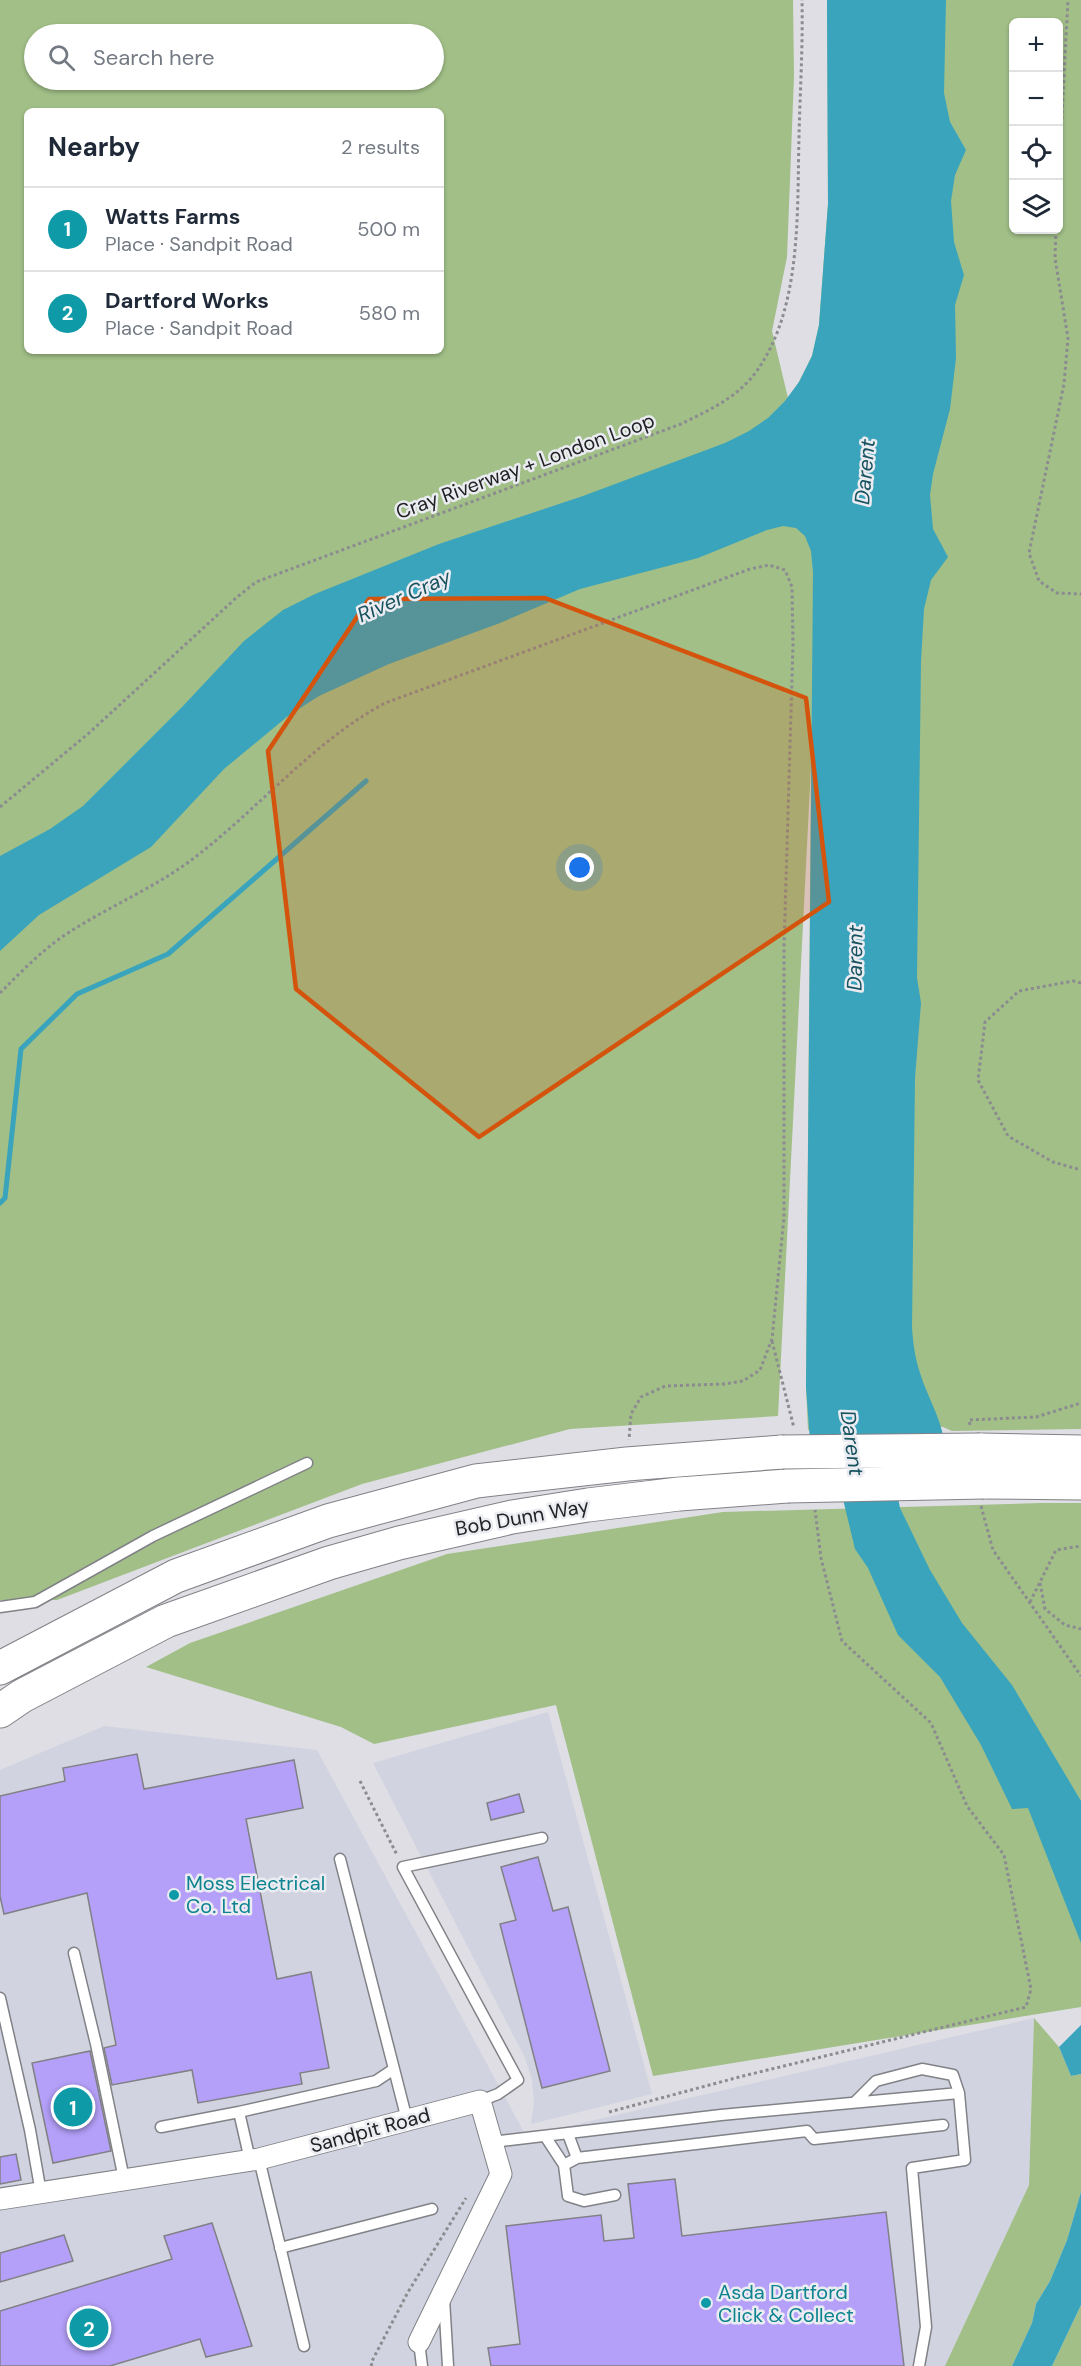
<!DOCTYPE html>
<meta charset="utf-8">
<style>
body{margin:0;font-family:"DM Sans",sans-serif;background:#f2f2f3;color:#1f2937}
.controls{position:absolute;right:18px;top:18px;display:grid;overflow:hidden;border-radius:9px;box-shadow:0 2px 4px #0004}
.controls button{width:54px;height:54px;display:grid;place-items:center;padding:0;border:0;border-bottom:2px solid #e0e1e3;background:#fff;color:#1f2937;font:30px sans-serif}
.you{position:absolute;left:580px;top:868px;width:21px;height:21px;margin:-15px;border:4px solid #fff;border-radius:50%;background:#1a73e8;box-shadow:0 0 0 9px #1a73e833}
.badge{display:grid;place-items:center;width:39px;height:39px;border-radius:50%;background:#2563eb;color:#fff;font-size:20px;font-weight:700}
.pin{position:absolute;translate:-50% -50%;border:3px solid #fff;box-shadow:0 2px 6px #0006}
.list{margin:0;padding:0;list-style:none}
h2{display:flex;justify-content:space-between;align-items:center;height:78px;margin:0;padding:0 24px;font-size:26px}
h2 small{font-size:20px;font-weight:400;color:#747a83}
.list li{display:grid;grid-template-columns:39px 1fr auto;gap:18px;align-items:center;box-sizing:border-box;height:84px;padding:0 24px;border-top:2px solid #e0e1e3}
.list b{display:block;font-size:22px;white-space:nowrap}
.list p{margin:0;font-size:20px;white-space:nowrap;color:#747a83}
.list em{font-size:20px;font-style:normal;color:#747a83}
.icon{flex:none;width:33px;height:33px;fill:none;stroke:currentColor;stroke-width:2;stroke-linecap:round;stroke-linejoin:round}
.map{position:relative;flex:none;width:1081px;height:2366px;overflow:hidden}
.search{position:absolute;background:#fff;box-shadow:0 2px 4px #0004;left:24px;top:24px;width:420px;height:66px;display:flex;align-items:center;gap:15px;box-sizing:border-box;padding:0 21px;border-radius:33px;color:#747a83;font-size:22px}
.panel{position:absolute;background:#fff;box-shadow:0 2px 4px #0004;left:24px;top:108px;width:420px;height:246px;border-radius:9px}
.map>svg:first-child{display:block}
.built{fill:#d1d3e0}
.green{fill:#a1bf87;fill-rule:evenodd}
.water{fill:#39a4bc}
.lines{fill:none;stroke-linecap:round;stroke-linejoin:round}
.stream{stroke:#39a4bc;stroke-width:5}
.building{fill:#b4a0f9;stroke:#818085;stroke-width:1.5}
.lane-casing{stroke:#818287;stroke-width:13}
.street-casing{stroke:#818287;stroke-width:23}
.primary-casing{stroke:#818287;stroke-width:35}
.path{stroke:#8c8c90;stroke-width:3;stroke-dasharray:3 3;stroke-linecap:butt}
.lane{stroke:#fff;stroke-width:10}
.street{stroke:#fff;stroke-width:21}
.primary{stroke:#fff;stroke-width:33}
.primary-bridge-casing{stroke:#818287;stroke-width:35;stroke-linecap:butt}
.primary-bridge{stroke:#fff;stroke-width:33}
.marked{fill:#d4540e;fill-opacity:0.2;stroke:#d4540e;stroke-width:4.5;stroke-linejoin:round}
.culture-dot{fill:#0f9aa8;stroke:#ebecf1;stroke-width:2}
.labels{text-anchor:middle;stroke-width:5;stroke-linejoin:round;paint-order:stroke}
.street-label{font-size:20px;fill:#212224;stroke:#ebecf1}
.culture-label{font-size:20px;fill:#0d838f;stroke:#ebecf1;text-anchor:start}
.water-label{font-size:21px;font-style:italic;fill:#17525f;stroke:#ebecf1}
</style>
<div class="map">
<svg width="1081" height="2366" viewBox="0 0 1081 2366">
<rect width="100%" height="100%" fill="#dedee4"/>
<path class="built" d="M548 1712 652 2094 531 2124 534 2102 532 2080 525 2058 373 1763Z
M104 1726 317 1750 526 2136 1034 2018 1029 2185 945 2366H0V1770Z"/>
<path class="green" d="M0 0H793L794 76 787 257 772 331 788 398 799 382 812 356 819 325 828 204 827 0H1081V1429L952 1431 943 1427 808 1430 806 1387 811 767 778 1416 570 1429 362 1484 57 1600H0ZM1014 22H1058V230H1014ZM34 34H434V80H34ZM27 111H441V351H27Z
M1041 1503H1081V2007L653 2076 556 1705 374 1744 341 1727 146 1667 190 1643 447 1554 723 1512Z
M1034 2018 1059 2047 1071 2076 1081 2074V2192L1067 2240 1050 2281 1036 2304 1032 2323 1012 2366H945L1029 2185Z
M1081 2305V2366H1052Z"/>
<path class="water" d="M827 0H946L944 93 950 122 966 150 955 175 951 201 954 242 964 275 955 305 956 358 950 409 933 474 930 495 933 529 948 557 931 580 924 609 921 661 917 978 921 1003 915 1078 912 1327C913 1343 915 1358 920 1373 927 1396 940 1416 944 1440L887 1441 900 1508 930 1570 962 1623 1012 1685 1081 1801V1943L1028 1808 1012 1809 981 1745 940 1677 898 1635 868 1568 855 1549 829 1441H810L806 1387 813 572 811 551 805 536 796 528 783 526 767 530 698 558 580 589 500 623 389 664 319 696 288 716 224 769 151 847 39 915 0 951V856L50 829 83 806 183 706 244 641 283 610 315 594 439 544 583 496 725 443 749 431 768 418 785 401 799 382 812 356 819 325 828 204Z
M1081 2025V2074L1071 2076 1059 2047Z
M1081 2192V2305L1052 2366H1012L1032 2323 1036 2304 1050 2281 1067 2240Z"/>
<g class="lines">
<path class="stream" d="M0 1203 5 1198 21 1049 77 994 168 954 366 781"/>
</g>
<path class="building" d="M137 1754 144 1789 294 1760 303 1808 246 1819 277 1979 311 1972 329 2068 300 2073 302 2084 198 2103 192 2070 112 2085 104 2048 116 2045 87 1893 4 1914 0 1896V1796L65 1781 63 1768Z
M519 1794 524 1812 491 1820 487 1803Z
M538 1857 553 1911 568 1907 610 2071 542 2088 500 1924 516 1920 501 1867Z
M90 2051 111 2151 53 2163 32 2063Z
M16 2154 21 2180 0 2184V2157Z
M675 2179 682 2236 886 2212 904 2366H491L488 2348 520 2344 506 2226 601 2215 604 2241 634 2238 628 2184Z
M212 2223 252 2346 206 2357 200 2339 110 2366H0V2311L172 2259 164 2236Z
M64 2235 73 2261 0 2282V2253Z"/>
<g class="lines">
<g class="lane-casing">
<path id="lane" d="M0 1607 35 1602 153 1536 307 1463
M74 1953 96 2044 124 2179
M0 1998 30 2130 41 2193
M394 2069 407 2120
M480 2101 498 2094 518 2080 403 1867 542 1838
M855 2102 876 2081 922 2069 953 2075 959 2093 965 2160 912 2168 926 2327 919 2366
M239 2112 376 2081 394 2069 340 1859
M161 2127 239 2112 250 2160
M568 2134 577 2158
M545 2136 564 2165
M492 2142 721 2115 959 2093
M259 2159 304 2346
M615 2195 584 2201 568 2196 564 2165 577 2158 807 2131 814 2139 943 2125
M280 2248 432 2209
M444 2299 448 2366
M419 2342 422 2366"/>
</g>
<g class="street-casing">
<path id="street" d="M0 2199 259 2159 480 2101 501 2174 419 2342"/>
</g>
<g class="primary-casing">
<path id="primary" d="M980 1450 1081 1452
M984 1482 1081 1483
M0 1668 176 1576 328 1521 476 1481 627 1464 782 1452
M0 1711 22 1696 166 1621 329 1563 399 1543 512 1517 588 1505 679 1494 787 1486"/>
</g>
<path class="path" d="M1058 191 1068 0
M1056 230 1055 258 1068 338 1064 384 1029 553 1039 581 1057 593 1081 594
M0 807 89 733 236 598 256 582 681 424C709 410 737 398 756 372 802 309 797 212 799 137 800 92 803 46 802 0
M1081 983 1073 981 1019 991 985 1022 978 1080 1008 1136 1053 1162 1081 1170
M0 993C21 972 43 949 68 933 108 907 152 889 190 861 257 811 311 743 385 703L750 569 769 565 785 570 792 587 793 644 784 948V1217L772 1339 760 1370 743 1381 724 1384 665 1386 641 1397 631 1414 629 1440
M772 1341 794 1428
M970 1425 969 1420 1036 1417 1081 1403
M981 1506 993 1550 1081 1676
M1040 1583 1045 1609 1065 1625 1081 1629
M1030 1602 1056 1550 1081 1546
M360 1781 397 1855
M609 2112 743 2076 1026 2007 1031 1989 1004 1855 967 1806 931 1723 842 1641 821 1558 815 1510
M372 2366 371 2363 408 2292 466 2198"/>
<use href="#lane" class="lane"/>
<use href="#street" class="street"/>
<use href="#primary" class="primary"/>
<g class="primary-bridge-casing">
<path id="primary-bridge" d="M782 1452 980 1450
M787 1486 984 1482"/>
</g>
<use href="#primary-bridge" class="primary-bridge"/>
</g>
<path class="marked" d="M545 598 806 698 829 902 479 1137 296 989 268 751 369 599Z"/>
<g class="culture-dot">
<circle cx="174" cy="1895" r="6"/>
<circle cx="706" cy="2303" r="6"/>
</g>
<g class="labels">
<g class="street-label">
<text transform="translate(525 466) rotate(-20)" y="7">Cray Riverway + London Loop</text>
<text transform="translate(522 1517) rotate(-10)" y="7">Bob Dunn Way</text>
<text transform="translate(370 2130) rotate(-15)" y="7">Sandpit Road</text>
</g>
<g class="culture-label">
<text x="186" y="1890">Moss Electrical<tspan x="186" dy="23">Co. Ltd</tspan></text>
<text x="718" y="2299">Asda Dartford<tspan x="718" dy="23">Click &amp; Collect</tspan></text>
</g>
<g class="water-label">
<text transform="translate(865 472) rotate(-85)" y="7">Darent</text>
<text transform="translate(404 596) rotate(-24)" y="7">River Cray</text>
<text transform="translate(855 958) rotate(-89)" y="7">Darent</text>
<text transform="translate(852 1443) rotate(82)" y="7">Darent</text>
</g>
</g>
</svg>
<div class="controls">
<button>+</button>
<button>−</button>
<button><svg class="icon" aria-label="locate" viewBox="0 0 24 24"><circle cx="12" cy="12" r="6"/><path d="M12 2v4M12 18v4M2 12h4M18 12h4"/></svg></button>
<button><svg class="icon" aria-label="layers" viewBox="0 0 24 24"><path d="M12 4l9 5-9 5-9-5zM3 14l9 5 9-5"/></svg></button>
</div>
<div class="you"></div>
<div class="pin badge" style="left:73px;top:2107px;background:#0f9aa8">1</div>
<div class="pin badge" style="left:89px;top:2328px;background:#0f9aa8">2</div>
<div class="search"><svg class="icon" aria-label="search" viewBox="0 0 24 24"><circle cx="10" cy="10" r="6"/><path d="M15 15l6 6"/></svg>Search here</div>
<section class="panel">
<h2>Nearby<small>2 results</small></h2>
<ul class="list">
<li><span class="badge" style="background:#0f9aa8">1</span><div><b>Watts Farms</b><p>Place · Sandpit Road</p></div><em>500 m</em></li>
<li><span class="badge" style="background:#0f9aa8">2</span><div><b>Dartford Works</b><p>Place · Sandpit Road</p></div><em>580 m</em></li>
</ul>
</section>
</div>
